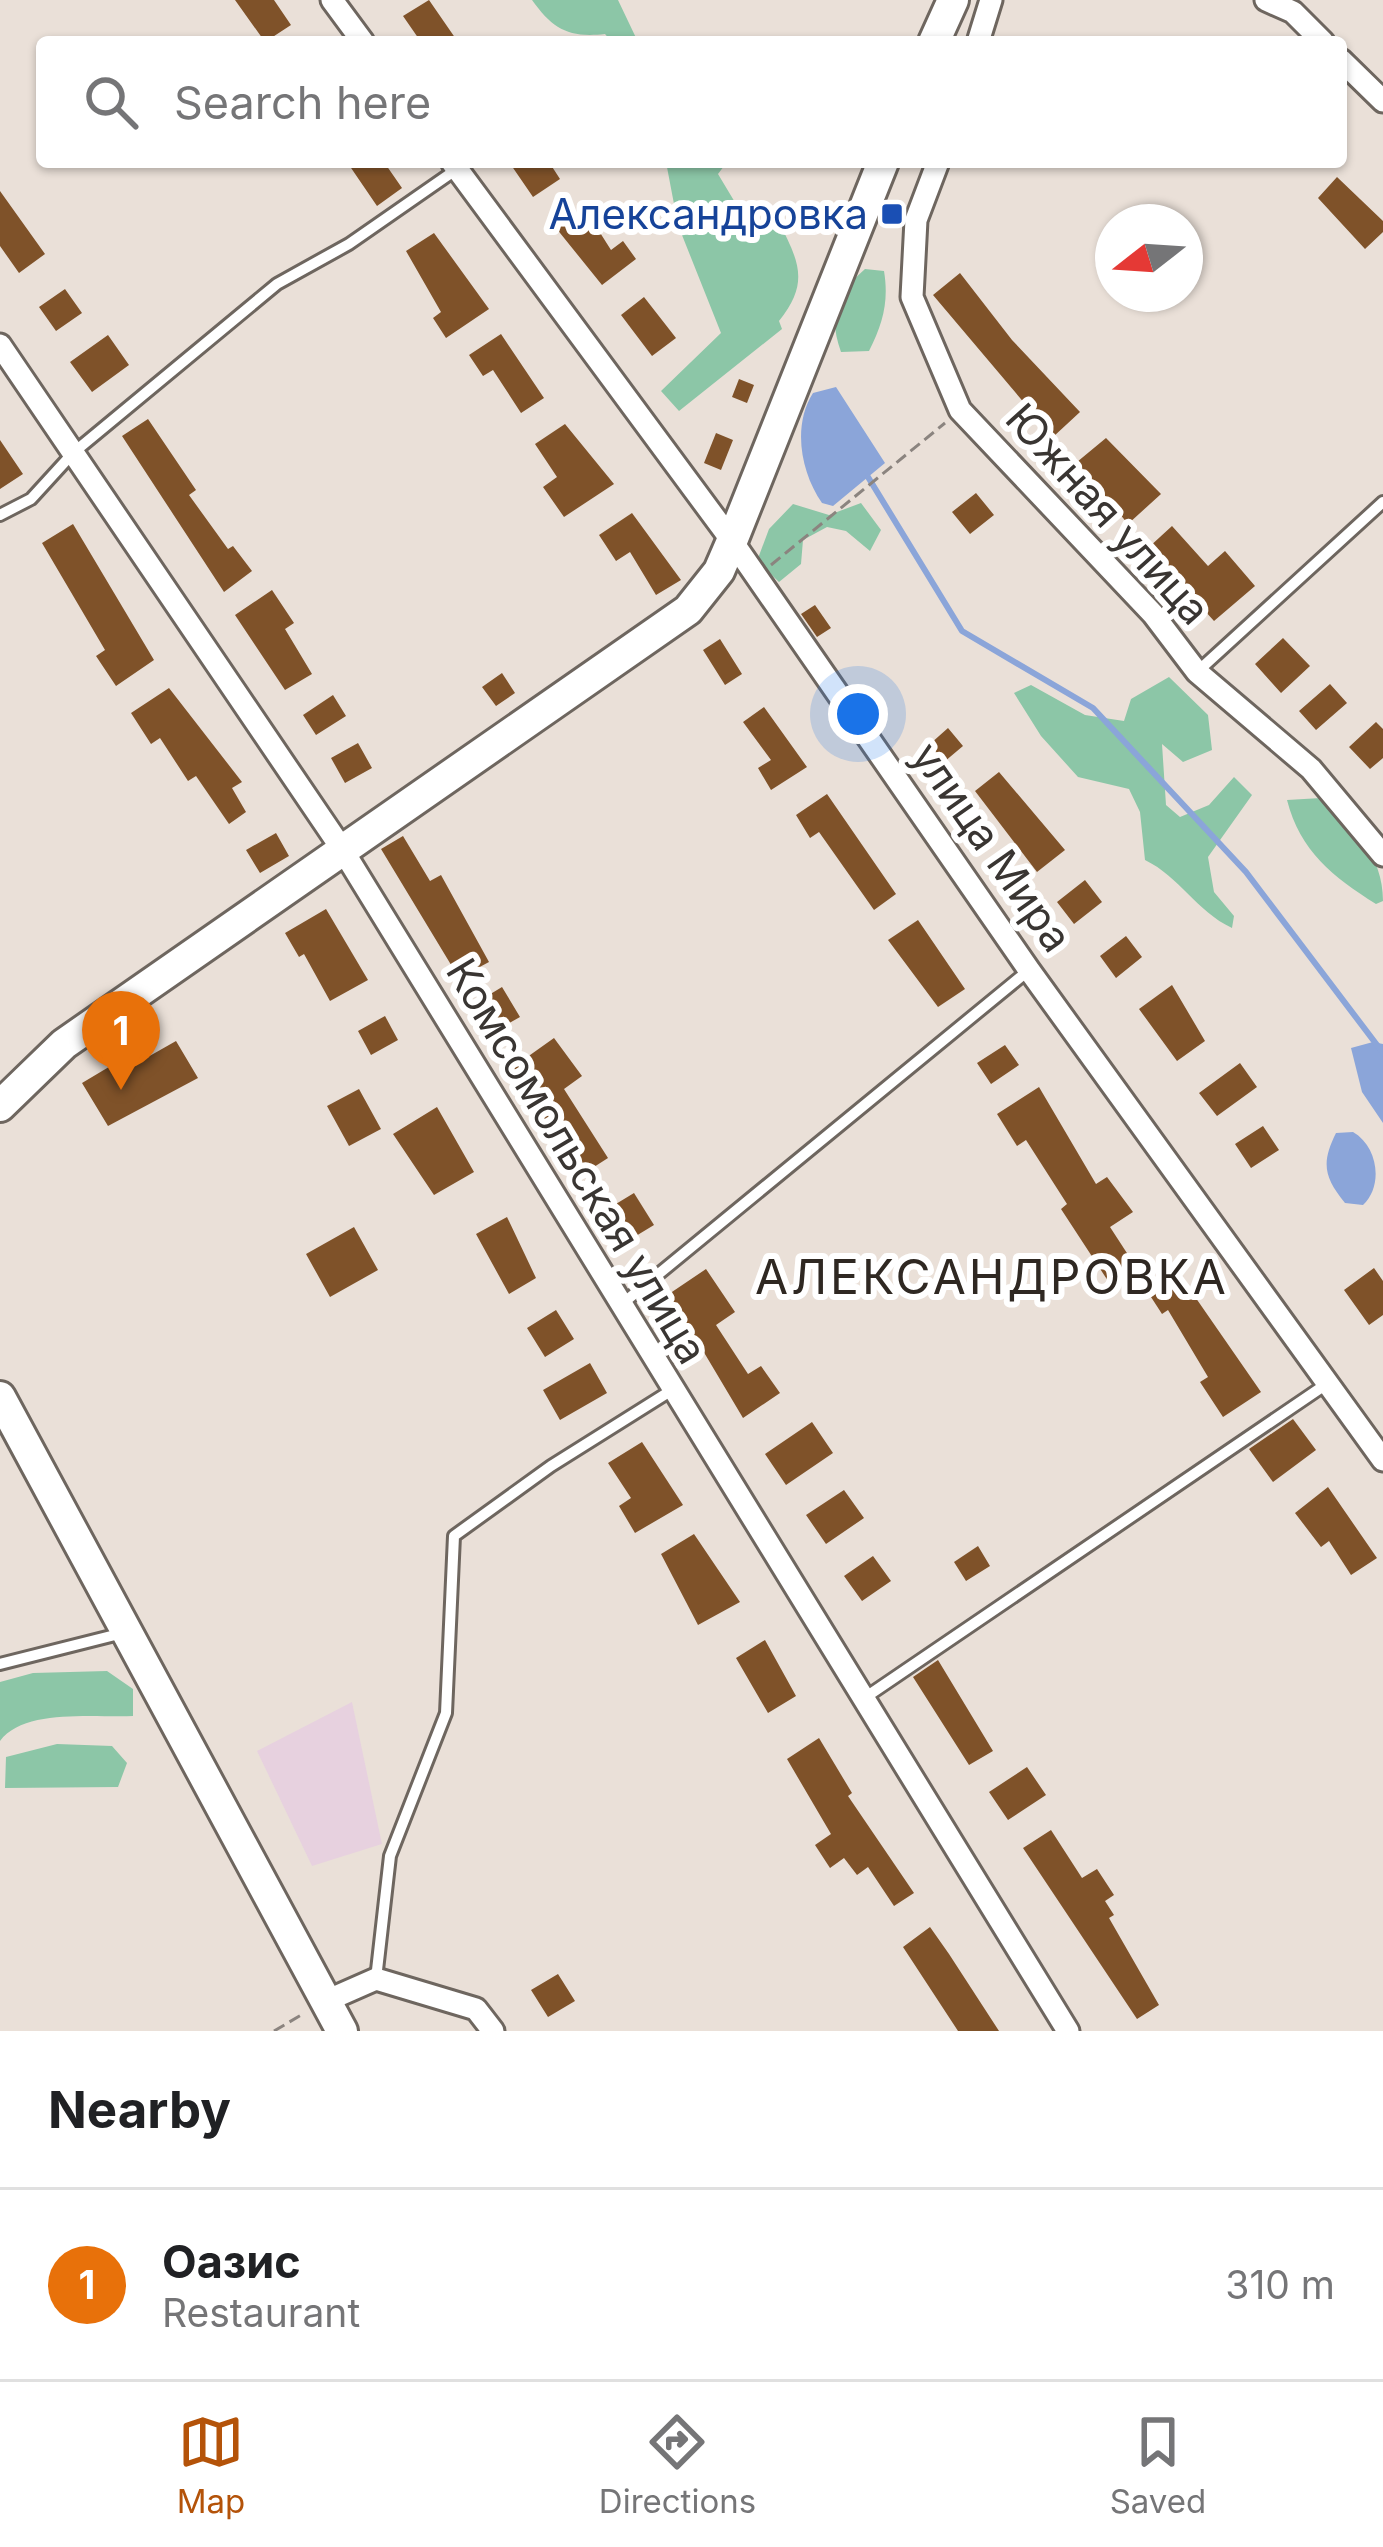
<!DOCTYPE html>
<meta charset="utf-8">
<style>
body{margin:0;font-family:Inter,sans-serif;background:#f6f6f6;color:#202124}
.compass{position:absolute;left:1095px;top:204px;width:108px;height:108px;border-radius:50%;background:#fff;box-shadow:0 3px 9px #0004;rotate:253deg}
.you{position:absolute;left:858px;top:714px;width:42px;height:42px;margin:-30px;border:9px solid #fff;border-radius:50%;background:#1a73e8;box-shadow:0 0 0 18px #1a73e833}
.badge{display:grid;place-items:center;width:78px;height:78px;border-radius:50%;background:#b45309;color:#fff;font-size:39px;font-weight:700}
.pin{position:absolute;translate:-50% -99px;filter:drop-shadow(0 3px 6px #0008)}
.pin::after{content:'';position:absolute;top:63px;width:42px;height:36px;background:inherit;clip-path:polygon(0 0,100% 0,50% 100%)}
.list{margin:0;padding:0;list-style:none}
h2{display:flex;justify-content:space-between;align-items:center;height:156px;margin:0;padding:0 48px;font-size:51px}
h2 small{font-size:39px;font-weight:400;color:#757577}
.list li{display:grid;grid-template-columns:78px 1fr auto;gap:36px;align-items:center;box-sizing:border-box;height:192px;padding:0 48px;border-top:3px solid #e0e0e0}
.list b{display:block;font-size:45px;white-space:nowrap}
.list p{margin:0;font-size:39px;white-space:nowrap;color:#757577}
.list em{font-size:39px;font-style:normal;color:#757577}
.icon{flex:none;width:66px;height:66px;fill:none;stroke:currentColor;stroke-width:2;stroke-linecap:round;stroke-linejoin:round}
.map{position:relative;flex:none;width:1383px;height:2031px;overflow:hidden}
.search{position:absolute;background:#fff;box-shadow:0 3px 9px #0004;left:36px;right:36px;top:36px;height:132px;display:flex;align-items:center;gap:30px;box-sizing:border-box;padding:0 42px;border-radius:12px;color:#757577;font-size:45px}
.sheet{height:348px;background:#fff}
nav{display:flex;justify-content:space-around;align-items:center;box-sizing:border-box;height:168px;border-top:3px solid #e0e0e0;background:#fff;font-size:33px;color:#757577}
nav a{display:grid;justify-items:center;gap:6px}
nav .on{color:#b45309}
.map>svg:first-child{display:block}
.industrial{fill:#e7d1df}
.green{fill:#8cc6a7}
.water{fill:#8ba5d9}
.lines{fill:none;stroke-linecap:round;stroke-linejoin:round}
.stream{stroke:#8ba5d9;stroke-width:6}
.building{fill:#7f5229}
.lane-casing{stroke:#6e665f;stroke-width:16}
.street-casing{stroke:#6e665f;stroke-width:27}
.secondary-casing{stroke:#6e665f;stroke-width:36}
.path{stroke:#8b847f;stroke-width:3;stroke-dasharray:12 6;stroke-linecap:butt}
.lane{stroke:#fff;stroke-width:10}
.street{stroke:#fff;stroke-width:21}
.secondary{stroke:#fff;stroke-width:30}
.transit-dot{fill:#1a4fb4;stroke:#fff;stroke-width:4.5}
.labels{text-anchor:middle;stroke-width:12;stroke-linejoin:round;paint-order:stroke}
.transit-label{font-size:42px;fill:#164399;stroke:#fff;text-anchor:end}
.street-label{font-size:42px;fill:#393532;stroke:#fff}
.quarter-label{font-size:48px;letter-spacing:3px;fill:#2f2822;stroke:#fff}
</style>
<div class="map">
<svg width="1383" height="2031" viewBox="0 0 1383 2031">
<rect width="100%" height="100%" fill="#eae0d8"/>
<path class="industrial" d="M352 1702 382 1844 312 1866 257 1751Z"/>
<path class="green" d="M532 0H618L638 42H612L605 34C568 38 553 29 532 0Z
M666 162H727L718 174 745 219 778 220C799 262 810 282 779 321L782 329 679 411 661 391 721 333 678 225Z
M865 269 884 271C889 301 883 324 869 351L841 352C828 316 836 294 865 269Z
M861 503 881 530 870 551 846 531 827 527 803 540 801 564 779 582 757 561 769 529 793 504 829 515Z
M1169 677 1208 715 1212 750 1183 762 1162 744 1166 805 1180 817 1209 805 1234 777 1252 795 1208 857 1214 892 1234 916 1232 928C1196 911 1180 877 1145 860L1140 812 1129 789 1078 777 1041 736 1014 693 1031 685 1085 715 1124 721 1131 699Z
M1321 798C1354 828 1383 855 1383 901L1376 904C1333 877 1300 851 1287 800Z
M107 1671 133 1689V1716C96 1718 24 1708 0 1741V1682L33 1673Z
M57 1744 112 1746 127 1763 118 1787 5 1788 6 1757Z"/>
<path class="water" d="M836 387 885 463 833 506 822 503C801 473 792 426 813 393Z
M1373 1042 1383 1044V1123L1362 1092 1351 1048Z
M1353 1132C1379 1147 1383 1187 1363 1205L1345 1203C1324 1177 1321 1163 1336 1133Z"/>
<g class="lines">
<path class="stream" d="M868 477 962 631 1093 708 1246 872 1383 1053"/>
</g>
<path class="building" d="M235 0H274L291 25 265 42Z
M429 0 458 42H421L403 16Z
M347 162H384L402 188 377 206Z
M509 162H549L560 179 533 197Z
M1337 177 1383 221V232L1365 249 1318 198Z
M0 191 45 254 19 273 0 246Z
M585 209 611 250 623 241 636 259 602 285 556 228Z
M434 233 489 309 446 338 433 318 441 312 406 251Z
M960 273 1012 340 1080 412 1053 437 933 295Z
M65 289 82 313 56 331 39 307Z
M644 297 676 338 652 356 621 315Z
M501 334 544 398 521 413 493 370 483 376 469 355Z
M108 335 129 365 92 392 70 362Z
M739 379 754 385 747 403 732 397Z
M148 419 196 490 189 495 228 549 233 546 252 571 224 592 122 436Z
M565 424 614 484 564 517 543 487 557 477 535 444Z
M716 433 733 440 721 470 704 463Z
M1106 438 1161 494 1128 524 1077 462Z
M0 440 23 474 0 489Z
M976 493 994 515 970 534 952 512Z
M632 513 681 580 656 595 630 552 616 561 599 535Z
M73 524 154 660 116 686 96 656 105 650 42 543Z
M1172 526 1208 566 1225 551 1255 586 1214 621 1148 548Z
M272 590 294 623 285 629 312 674 285 690 235 615Z
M815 605 831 628 817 637 801 614Z
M1283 638 1310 666 1281 693 1255 664Z
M720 639 742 674 725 685 703 650Z
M502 673 515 693 496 706 482 687Z
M1330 684 1347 703 1316 730 1299 711Z
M169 688 242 782 232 788 246 812 229 824 196 776 188 781 160 738 151 744 131 713Z
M333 695 346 716 316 735 303 715Z
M764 707 807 767 771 790 758 768 771 760 743 722Z
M1376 722 1383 729V758L1370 769 1349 747Z
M948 728 963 746 944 762 930 744Z
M358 743 372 768 345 783 331 758Z
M999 772 1065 850 1037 872 975 791Z
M827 794 896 894 874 910 819 832 810 838 796 815Z
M276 833 289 856 260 873 246 850Z
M403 836 430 881 441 875 489 962 459 978 381 849Z
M1085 880 1102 902 1074 924 1057 902Z
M326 909 368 980 330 1001 304 954 299 957 285 933Z
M918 920 965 989 938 1007 888 940Z
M1126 936 1142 957 1116 978 1100 956Z
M1172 985 1205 1041 1177 1061 1139 1009Z
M502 987 520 1017 492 1033 474 1004Z
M385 1016 398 1040 371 1055 358 1031Z
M554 1038 582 1076 564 1089 608 1158 583 1174 509 1070Z
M176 1041 198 1078 108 1126 82 1083 134 1052 139 1062Z
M1005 1045 1019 1065 991 1084 977 1063Z
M1240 1063 1257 1087 1217 1116 1199 1093Z
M1039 1087 1096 1184 1107 1177 1133 1212 1110 1227 1136 1267 1110 1284 1061 1209 1067 1204 1026 1140 1017 1146 997 1114Z
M359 1089 381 1129 349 1146 327 1106Z
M437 1107 474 1172 434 1195 393 1134Z
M1263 1126 1279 1150 1251 1168 1235 1144Z
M634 1193 654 1225 626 1242 606 1210Z
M507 1217 536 1278 509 1294 476 1234Z
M354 1227 378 1270 330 1297 306 1254Z
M1374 1268 1383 1281V1315L1369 1325 1344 1290Z
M706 1269 735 1312 716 1325 748 1374 761 1366 780 1393 743 1418 696 1339 663 1298Z
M1182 1278 1261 1392 1223 1417 1200 1382 1208 1377 1168 1310 1162 1314 1151 1297Z
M556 1310 574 1339 545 1357 527 1328Z
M590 1363 607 1393 560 1420 543 1390Z
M1293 1419 1316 1450 1273 1482 1249 1449Z
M812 1422 833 1453 786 1485 765 1454Z
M642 1442 683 1505 635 1533 619 1506 631 1498 608 1463Z
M1328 1487 1377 1558 1351 1575 1329 1541 1321 1547 1295 1513Z
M844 1490 864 1518 826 1544 806 1515Z
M694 1534 740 1602 698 1625 661 1554Z
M978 1546 990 1566 966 1581 954 1562Z
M873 1556 891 1581 862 1601 844 1576Z
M765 1640 796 1696 768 1713 736 1658Z
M938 1660 993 1751 969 1765 913 1677Z
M819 1738 852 1793 848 1796 914 1893 894 1906 868 1867 857 1875 844 1858 830 1868 815 1845 831 1834 787 1759Z
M1027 1767 1046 1795 1008 1820 989 1792Z
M1051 1830 1082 1878 1097 1869 1114 1895 1105 1901 1114 1915 1109 1918 1159 2005 1137 2019 1023 1848Z
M930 1927 949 1954 999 2031H958L903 1947Z
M558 1974 575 2001 548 2017 531 1990Z"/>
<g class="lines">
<g class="lane-casing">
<path id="lane" d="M0 515 31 499 73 453 277 284 349 244 457 169
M1197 672 1383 502
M622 1304 1029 970
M0 1664 123 1633
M863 1699 1325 1385
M376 1979 390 1856 446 1713 454 1536 551 1466 672 1390"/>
</g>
<g class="street-casing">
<path id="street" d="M332 0 363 42
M1266 0 1293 12 1323 42
M978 42 991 0
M1341 60 1383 101
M452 162 732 541 1029 970 1383 1460
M938 162 916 220 912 297 960 410 1153 614 1197 672 1311 769 1383 855
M0 345 342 849 1068 2031
M326 2001 376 1979 476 2009 493 2031"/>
</g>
<g class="secondary-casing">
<path id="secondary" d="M934 42 953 0
M0 1106 64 1044 688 610 719 571 732 541 883 162
M0 1397 342 2031"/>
</g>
<path class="path" d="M771 565 945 423
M274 2031 303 2014"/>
<use href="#lane" class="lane"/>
<use href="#street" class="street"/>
<use href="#secondary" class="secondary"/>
</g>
<rect class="transit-dot" x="880" y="202" width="24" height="24" rx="6"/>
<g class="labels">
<g class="transit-label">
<text x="868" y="229">Александровка</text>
</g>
<g class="street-label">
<text transform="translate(1108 514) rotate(48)" y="15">Южная улица</text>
<text transform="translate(992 847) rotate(55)" y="15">улица Мира</text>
<text transform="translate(577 1161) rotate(59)" y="15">Комсомольская улица</text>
</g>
<g class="quarter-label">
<text x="992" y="1294">АЛЕКСАНДРОВКА</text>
</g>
</g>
</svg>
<svg class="compass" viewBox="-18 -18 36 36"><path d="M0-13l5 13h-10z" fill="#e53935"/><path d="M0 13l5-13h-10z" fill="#757577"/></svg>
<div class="you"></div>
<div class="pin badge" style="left:121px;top:1090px;background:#e8710a">1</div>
<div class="search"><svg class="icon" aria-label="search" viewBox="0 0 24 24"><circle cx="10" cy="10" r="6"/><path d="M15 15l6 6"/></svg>Search here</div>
</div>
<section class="sheet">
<h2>Nearby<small></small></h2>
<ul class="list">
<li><span class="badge" style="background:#e8710a">1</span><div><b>Оазис</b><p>Restaurant</p></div><em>310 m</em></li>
</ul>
</section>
<nav>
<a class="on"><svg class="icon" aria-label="map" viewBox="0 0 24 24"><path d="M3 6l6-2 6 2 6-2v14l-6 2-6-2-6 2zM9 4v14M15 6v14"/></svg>Map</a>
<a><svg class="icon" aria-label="directions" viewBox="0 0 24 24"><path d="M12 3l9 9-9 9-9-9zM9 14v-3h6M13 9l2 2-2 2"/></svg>Directions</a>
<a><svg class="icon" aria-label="saved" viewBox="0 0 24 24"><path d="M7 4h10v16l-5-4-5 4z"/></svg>Saved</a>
</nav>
